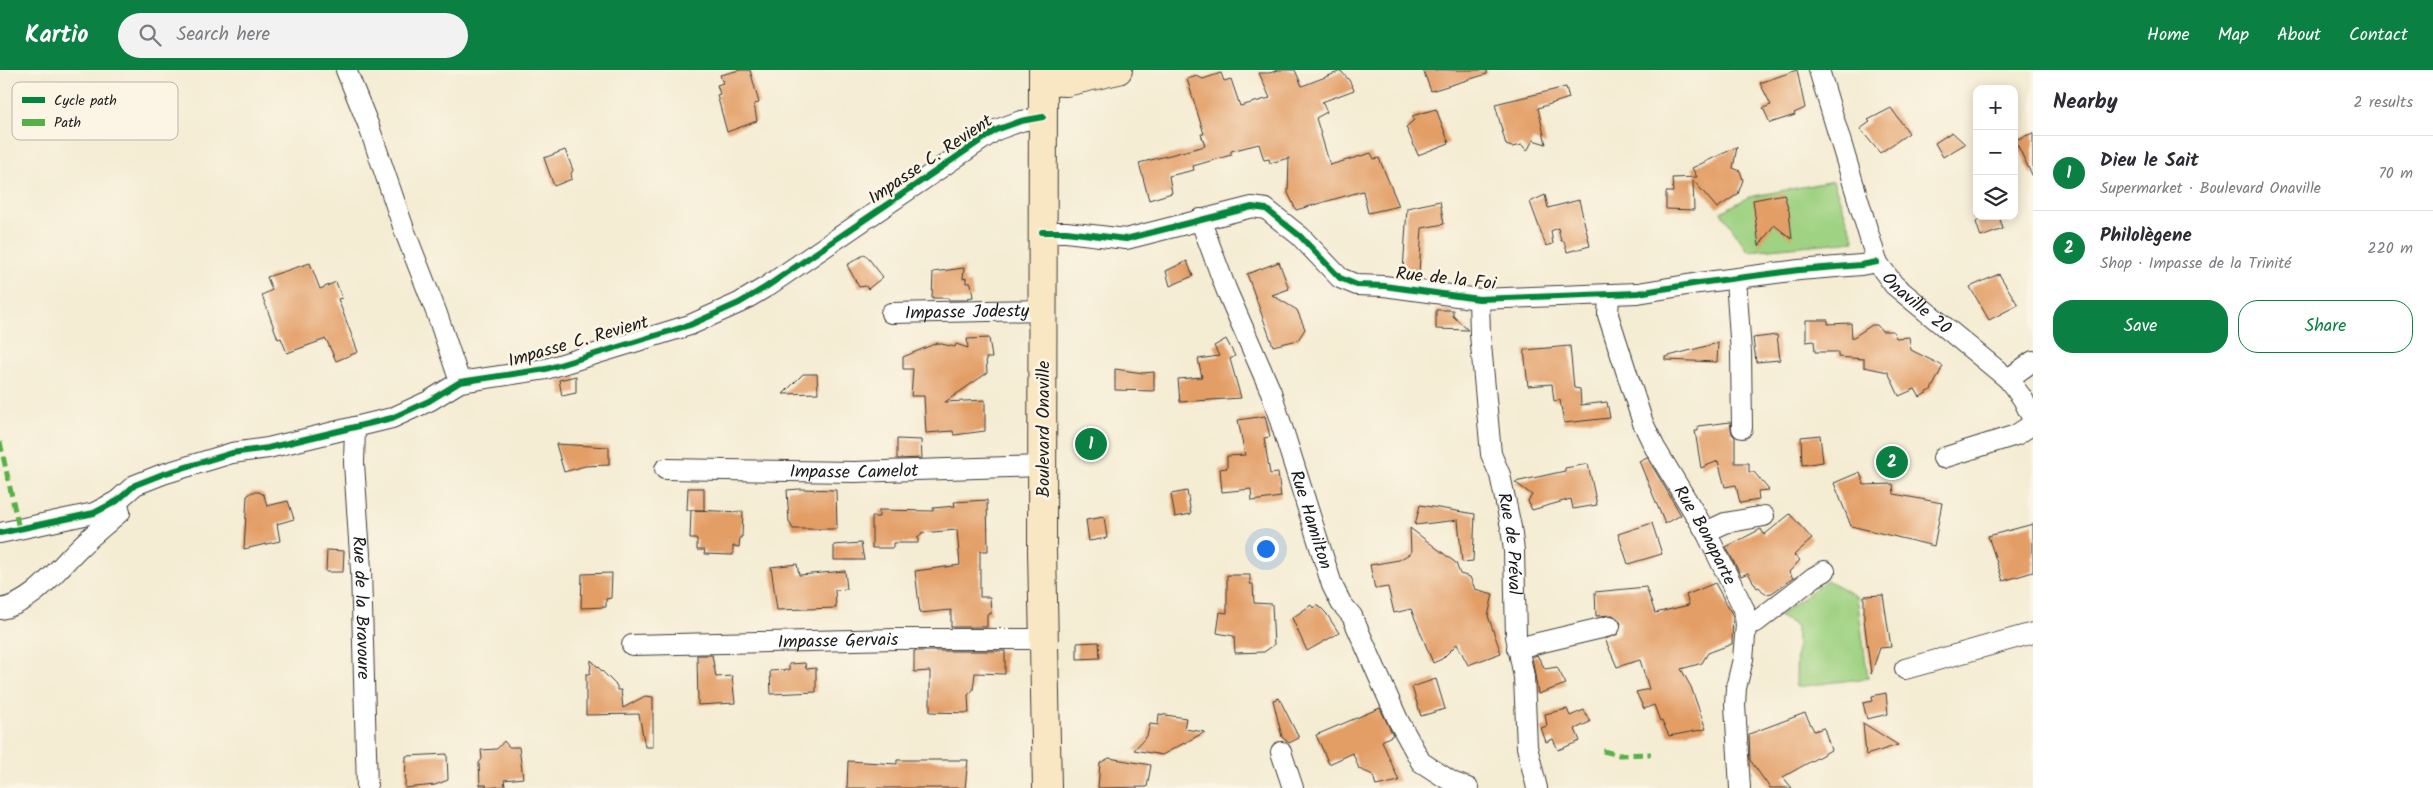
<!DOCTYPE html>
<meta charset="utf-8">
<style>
body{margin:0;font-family:Kalam,sans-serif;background:#f2f2f3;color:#2b2b33}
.controls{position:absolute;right:15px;top:15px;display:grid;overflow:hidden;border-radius:10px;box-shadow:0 2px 12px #0003}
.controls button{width:45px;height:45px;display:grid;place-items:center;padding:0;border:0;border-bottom:1px solid #e1e1e2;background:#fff;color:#2b2b33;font:25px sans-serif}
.you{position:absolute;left:1265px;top:478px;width:18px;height:18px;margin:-12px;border:4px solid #fff;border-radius:50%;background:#1a73e8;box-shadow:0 0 0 8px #1a73e833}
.badge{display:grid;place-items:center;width:32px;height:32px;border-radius:50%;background:#0b8043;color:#fff;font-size:16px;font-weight:700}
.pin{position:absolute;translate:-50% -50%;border:2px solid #fff;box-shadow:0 1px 5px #0006}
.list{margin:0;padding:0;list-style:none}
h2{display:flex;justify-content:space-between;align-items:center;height:65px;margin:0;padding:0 20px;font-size:21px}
h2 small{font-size:16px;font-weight:400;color:#7c7c81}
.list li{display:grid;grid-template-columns:32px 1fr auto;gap:15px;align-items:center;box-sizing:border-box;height:75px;padding:0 20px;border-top:1px solid #e1e1e2}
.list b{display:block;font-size:19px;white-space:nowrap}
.list p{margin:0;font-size:16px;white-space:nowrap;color:#7c7c81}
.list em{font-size:16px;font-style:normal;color:#7c7c81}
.actions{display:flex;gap:10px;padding:15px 20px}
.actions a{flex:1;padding:11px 0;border:1px solid #0b8043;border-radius:20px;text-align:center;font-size:18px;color:#0b8043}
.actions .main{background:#0b8043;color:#fff}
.icon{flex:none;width:28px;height:28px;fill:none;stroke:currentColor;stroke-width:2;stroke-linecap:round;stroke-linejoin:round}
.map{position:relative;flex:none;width:2033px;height:718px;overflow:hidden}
header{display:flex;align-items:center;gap:30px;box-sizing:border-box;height:70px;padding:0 25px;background:#0b8043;color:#fff}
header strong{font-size:24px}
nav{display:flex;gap:28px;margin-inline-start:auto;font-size:18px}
.search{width:350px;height:45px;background:#f2f2f3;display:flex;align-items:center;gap:12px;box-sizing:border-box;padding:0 18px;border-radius:28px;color:#7c7c81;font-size:19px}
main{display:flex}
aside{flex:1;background:#fff}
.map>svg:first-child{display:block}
.green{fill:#9fd282;stroke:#5e774f}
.building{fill:#e39e66}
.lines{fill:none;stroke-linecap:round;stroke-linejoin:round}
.street-casing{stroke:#3c3b37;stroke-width:22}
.secondary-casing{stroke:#3c3b37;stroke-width:30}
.street{stroke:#fff;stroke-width:20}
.secondary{stroke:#f9e7c3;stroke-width:28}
.quiet{stroke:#55b145;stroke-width:5;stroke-dasharray:10 5;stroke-linecap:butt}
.cycleway-casing{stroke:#fcf5e5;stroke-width:9}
.cycleway{stroke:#00873e;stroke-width:6}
.labels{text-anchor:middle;stroke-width:5;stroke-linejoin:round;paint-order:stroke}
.street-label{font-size:18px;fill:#1c1c1c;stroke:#fcf5e5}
.key{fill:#fcf5e5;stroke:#b9b4a9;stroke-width:1}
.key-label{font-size:14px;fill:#1c1c1c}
</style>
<header>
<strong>Kartio</strong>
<div class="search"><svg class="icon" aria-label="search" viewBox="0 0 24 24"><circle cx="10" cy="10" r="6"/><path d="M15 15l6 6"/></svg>Search here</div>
<nav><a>Home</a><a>Map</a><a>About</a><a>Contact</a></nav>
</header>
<main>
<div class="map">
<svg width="2033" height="718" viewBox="0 0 2033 718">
<rect width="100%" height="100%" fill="#fcf5e5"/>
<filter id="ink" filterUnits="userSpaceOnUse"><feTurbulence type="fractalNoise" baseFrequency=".02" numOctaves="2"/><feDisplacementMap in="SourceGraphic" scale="10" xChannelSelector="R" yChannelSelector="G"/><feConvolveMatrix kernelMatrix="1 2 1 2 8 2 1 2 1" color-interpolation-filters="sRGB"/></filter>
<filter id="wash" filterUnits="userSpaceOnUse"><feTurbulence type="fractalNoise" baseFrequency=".0096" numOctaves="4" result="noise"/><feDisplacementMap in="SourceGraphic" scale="20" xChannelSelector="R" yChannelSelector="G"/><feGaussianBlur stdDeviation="1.12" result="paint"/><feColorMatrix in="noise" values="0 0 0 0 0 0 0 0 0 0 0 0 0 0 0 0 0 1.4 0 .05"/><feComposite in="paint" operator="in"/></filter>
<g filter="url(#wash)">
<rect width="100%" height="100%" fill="#f4ecd3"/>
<path class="green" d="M1833 111 1855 171 1748 181 1721 142 1749 127Z
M1827 510 1857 527 1868 608 1796 617 1797 556 1778 546Z"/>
<g id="blocks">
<path class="building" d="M740 0H750L759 33 754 34 757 51 727 62 717 25 720 24 717 15 723 13 720 5Z
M1278 0H1295L1302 16 1341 1 1349 10 1354 20 1322 32 1327 42 1316 48 1330 95 1371 83 1374 89 1379 88 1399 136 1368 143 1363 121 1296 140 1288 123 1289 88 1270 93 1269 89 1264 90 1259 74 1231 81V85L1193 96 1194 100 1169 106 1172 123 1149 130 1139 93 1205 76 1201 64H1204L1187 9 1197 6 1203 9 1221 3 1224 11 1231 9 1240 36 1270 28 1259 3H1270Z
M1423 0H1487V4L1431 21Z
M1797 0 1805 38 1794 43 1795 45 1770 53 1763 38 1771 35 1760 13Z
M1566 17 1569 28 1538 38 1546 74 1533 70 1527 81 1522 75 1512 77 1506 75 1495 34Z
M1891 38 1909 63 1880 83 1860 59 1870 52 1868 50Z
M1436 39 1449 73 1418 85 1406 57 1414 50 1412 46Z
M1952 62 1965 74 1943 87 1935 73Z
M2033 63V107L2015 70Z
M1737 77 1733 98 1740 101 1743 110 1738 124 1717 138 1693 110 1694 140 1666 139V122H1673L1672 108 1697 107 1692 98Z
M565 80 573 100 571 104 572 109 554 116 544 88Z
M1784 124 1789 141 1792 169 1774 155 1759 176 1753 130Z
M1545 125 1548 138 1579 130 1590 176 1567 182 1564 171H1561L1558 158 1551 161 1553 174 1546 176 1530 132Z
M1440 131 1444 154 1422 158 1419 203 1403 201 1407 138Z
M1977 146H1999L2003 159 1981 167 1976 152 1979 150Z
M865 184 883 207 868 219 866 216 859 217 847 195Z
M1187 191 1193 206 1170 216 1166 201Z
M1279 192 1289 219 1272 225 1297 240 1305 259 1298 270 1273 276 1247 204Z
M310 193 320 219 336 212 342 228 338 229 358 282 336 291 326 269 287 283 281 268 278 269 262 225 272 220 267 207Z
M964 198 963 209 966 208V213H971L973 227 967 228 968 230H949L948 228H932L933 202Z
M1999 204 2018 235 1989 250 1970 217Z
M1436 240H1453V246L1468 260 1436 259Z
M1806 250H1828V254L1851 253 1852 268 1872 255H1877L1882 261H1893L1896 268 1909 267 1911 280 1943 296 1931 320 1920 327 1915 319 1899 326 1888 302 1864 297V289L1838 287V282H1815L1814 271 1806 272Z
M1777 265 1780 290 1756 292 1753 268Z
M989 268 992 288H986L987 303 945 332 985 330V361L954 365 953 361 926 363 924 326H911L913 299H903V287L937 273 955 277 956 274 968 278 967 269Z
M1226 269 1235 286 1230 289 1241 328 1180 332 1178 309 1202 307 1198 289 1219 286 1214 276Z
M1718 273 1717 292 1665 290V287Z
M1570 276 1574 318 1580 319 1581 335 1607 332 1610 348 1564 353 1560 330 1554 331 1552 314 1528 316 1524 280Z
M1115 299 1143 303 1154 302V321L1115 320Z
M803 304H817L818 323 783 324Z
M576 306V323L562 326 559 310Z
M1265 346 1270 367 1264 368 1270 404 1278 403 1281 427 1252 431 1251 419 1222 422 1220 399 1227 398V386L1245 385 1238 350Z
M1730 352 1732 364 1735 367V393H1749V402H1754L1769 420 1758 421 1759 430 1740 433 1736 415 1725 417 1718 391 1701 398 1695 361H1698V356Z
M1820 365 1823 392 1802 395 1801 367Z
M897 369 921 370 922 388 897 389Z
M556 374 609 377V395L585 396 564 402Z
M1647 387 1681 445 1665 454 1639 391Z
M1588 394 1597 435 1573 439 1571 429 1532 440 1528 431 1532 425 1515 412 1565 401V398Z
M1860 402 1864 415 1893 414 1894 424 1942 433 1934 476 1851 456 1834 413Z
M688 418H704V440H687Z
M800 419 836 420 837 459H793L789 452 787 420Z
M1187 421 1191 444 1175 447 1171 424Z
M252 422H259L264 425 267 436 288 431 294 449 277 454 280 471 244 479 247 426Z
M987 430 988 481H980V527H990L991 544H987V557H951V540L920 543 915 501 960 495 957 460 921 463V466H918V473H893V478H872V447H879V440L933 441V438L955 436 954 432Z
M1420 435 1475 444 1473 491 1462 492 1458 450 1415 455Z
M691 440 743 442 742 467H740L739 477 733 476V485L704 484 705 480H697V469H690Z
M1790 444 1812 469 1794 485 1800 490 1789 502 1793 508 1772 523 1765 524 1759 517 1757 518 1748 503 1741 506 1726 477 1761 459 1764 465Z
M1104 447 1107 468 1089 471 1086 450Z
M1652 453 1662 484 1628 494 1618 464Z
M2033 454V502L2003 511 1988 466Z
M1410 458 1456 493 1460 504 1470 507 1475 519 1493 524 1488 546 1501 583 1468 595 1457 574 1442 589 1433 593 1411 539 1394 543 1388 517 1375 519 1370 495 1399 490 1411 483Z
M861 473 864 490H834V475Z
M327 480 344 481 343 502H326Z
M797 494 799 505 845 501 847 519 835 520 836 538 777 540 771 497Z
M612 503 611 528 606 529V537L581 538 582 504Z
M1227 505H1250V514H1253L1254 533 1272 534 1274 575 1264 582 1235 583 1234 566 1217 563 1220 542 1227 543Z
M1715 513 1733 546 1732 574 1708 583 1702 593 1681 599 1691 617 1706 659 1669 666 1662 651H1660L1654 635 1644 639 1636 622 1649 619 1640 590 1617 597 1605 569 1618 564 1621 553 1613 545 1596 546 1595 522 1646 517 1655 543 1689 535 1686 525Z
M1883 525 1891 577 1880 578 1871 604 1864 549V526Z
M1317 534 1326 543 1339 563 1307 581 1292 548 1311 535 1313 538Z
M1099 572 1100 588 1077 589V573Z
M914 581H1005V604L975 603 973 620 968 625 969 643 930 642V601L914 602Z
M697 585H712L716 607 732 606 735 633 698 635Z
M1537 585 1545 599 1557 597 1566 614 1538 624 1532 587Z
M591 590 617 616V620H621L623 638 645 626 653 627V677H645L639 644 586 645V604H590Z
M805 593 806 599 816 598V622L771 624 770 601 789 600V594Z
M1436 609 1445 639 1421 646 1412 617Z
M1886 623 1888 644 1867 649 1863 633 1873 631 1872 626Z
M1279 628 1299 668 1289 673 1282 667 1273 630Z
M1380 638 1393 665 1382 671 1399 711 1376 716 1373 705 1359 699 1353 683 1329 694 1316 665Z
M1567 639 1570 646 1584 640 1590 652 1575 659 1580 671 1558 680 1553 669 1546 672 1541 658 1547 656 1545 644Z
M1805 643 1814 661 1824 658 1831 680 1783 707 1792 718H1770L1750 690 1749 664Z
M1159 644 1186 648 1184 659 1205 662 1162 685 1134 680 1147 666 1150 654 1158 655Z
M1863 653 1898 675 1866 685Z
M504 671 509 677H519L523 708 504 710 505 716 487 718 486 715H480L479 693 482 689 481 680 497 679Z
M447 684 448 710 435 715 405 718 406 686Z
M1109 688 1151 695 1147 717 1098 718 1100 693Z
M897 690H968L965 718H847L848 691 897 694Z"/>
</g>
</g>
<g filter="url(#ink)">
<use href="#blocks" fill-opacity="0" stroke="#3c3b37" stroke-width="1"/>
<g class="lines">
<g class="street-casing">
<g id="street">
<path d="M346 0 368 54 405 162 437 244 460 312"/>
<path id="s1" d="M1819 0 1877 192 1894 215 2008 309 2023 329 2033 350"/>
<path id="s2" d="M1200 149 1226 219 1271 322 1332 515 1341 533 1352 546 1398 650 1421 692 1452 712 1468 718"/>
<path d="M1042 162H1066L1126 169 1252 137 1266 139 1276 147 1300 166 1340 208 1357 215 1384 216 1479 229 1638 223 1699 213 1799 200 1861 195 1877 192"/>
<path d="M1736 209 1741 283 1742 358"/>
<path id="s3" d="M1609 225 1608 245 1643 353 1655 378 1706 462 1744 539 1746 555 1743 589 1736 618 1735 635 1740 718"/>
<path id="s4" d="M1479 229 1480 264 1489 362 1491 384 1500 405 1511 457 1514 481 1516 566 1524 607 1527 677 1537 718"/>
<path id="s5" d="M891 243 1042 240"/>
<path d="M2008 309 2033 291"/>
<path id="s6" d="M355 357 354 393 361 500 367 718"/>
<path d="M1943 388 2016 365 2033 354"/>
<path id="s7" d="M665 399 854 402 1043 396"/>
<path d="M1706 462 1725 453 1764 446"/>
<path d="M0 463 94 443 117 431 135 415 163 404 232 383 268 378 392 348 429 331 460 312 546 299 690 255 739 233 766 217 996 60 1021 51 1043 47"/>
<path d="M0 539C33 534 56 500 79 478 92 465 106 454 120 442L117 431"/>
<path d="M1746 555 1756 552 1814 507 1825 501"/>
<path id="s8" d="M632 575 897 569H1044"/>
<path d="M1517 578 1610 556"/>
<path d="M1905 599 2033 563"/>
<path d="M1281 682 1293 718"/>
</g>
</g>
<g class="secondary-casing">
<path id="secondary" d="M1043 0 1042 481 1047 718
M1043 11 1066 12 1118 0"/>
</g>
<use href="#street" class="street"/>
<use href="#secondary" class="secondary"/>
<path class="quiet" d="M0 372 19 459
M1603 681 1619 685 1651 684"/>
<g class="cycleway-casing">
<path id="cycleway" d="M1042 162H1066L1126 169 1252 137 1266 139 1276 147 1300 166 1340 208 1357 215 1384 216 1479 229 1638 223 1699 213 1799 200 1861 195 1877 192
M0 463 94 443 117 431 135 415 163 404 232 383 268 378 392 348 429 331 460 312 546 299 690 255 739 233 766 217 996 60 1021 51 1043 47"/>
</g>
<use href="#cycleway" class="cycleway"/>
</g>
</g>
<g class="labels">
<g class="street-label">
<text transform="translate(930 89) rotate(-34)" y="6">Impasse C. Revient</text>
<text transform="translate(1446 208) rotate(6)" y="6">Rue de la Foi</text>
<text dy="6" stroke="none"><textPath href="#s1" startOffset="258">Onaville 20</textPath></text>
<text dy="6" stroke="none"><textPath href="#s5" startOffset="76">Impasse Jodesty</textPath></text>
<text transform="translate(578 271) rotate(-16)" y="6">Impasse C. Revient</text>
<text transform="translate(1043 359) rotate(-90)" y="6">Boulevard Onaville</text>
<text dy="6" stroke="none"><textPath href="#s7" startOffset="189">Impasse Camelot</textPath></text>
<text dy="6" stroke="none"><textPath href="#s2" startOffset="321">Rue Hamilton</textPath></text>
<text dy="6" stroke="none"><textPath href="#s3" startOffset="262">Rue Bonaparte</textPath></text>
<text dy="6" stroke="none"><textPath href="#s4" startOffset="248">Rue de Préval</textPath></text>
<text dy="6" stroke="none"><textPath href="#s6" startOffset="181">Rue de la Bravoure</textPath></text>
<text dy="6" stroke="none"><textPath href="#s8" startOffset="206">Impasse Gervais</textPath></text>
</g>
</g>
<rect x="12" y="12" width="166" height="58" rx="8" class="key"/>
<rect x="22" y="27" width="23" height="6" fill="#00873e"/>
<rect x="22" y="49" width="23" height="7" fill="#55b145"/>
<g class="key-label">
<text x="54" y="35">Cycle path</text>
<text x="54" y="57">Path</text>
</g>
</svg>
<div class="controls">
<button>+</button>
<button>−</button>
<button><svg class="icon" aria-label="layers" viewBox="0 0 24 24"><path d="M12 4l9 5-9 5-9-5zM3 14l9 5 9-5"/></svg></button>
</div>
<div class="you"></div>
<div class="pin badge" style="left:1091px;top:374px">1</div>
<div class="pin badge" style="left:1892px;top:392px">2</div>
</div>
<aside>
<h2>Nearby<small>2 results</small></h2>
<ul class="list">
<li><span class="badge">1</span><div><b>Dieu le Sait</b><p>Supermarket · Boulevard Onaville</p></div><em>70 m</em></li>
<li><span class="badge">2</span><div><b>Philolègene</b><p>Shop · Impasse de la Trinité</p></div><em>220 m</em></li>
</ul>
<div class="actions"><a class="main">Save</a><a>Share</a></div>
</aside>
</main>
